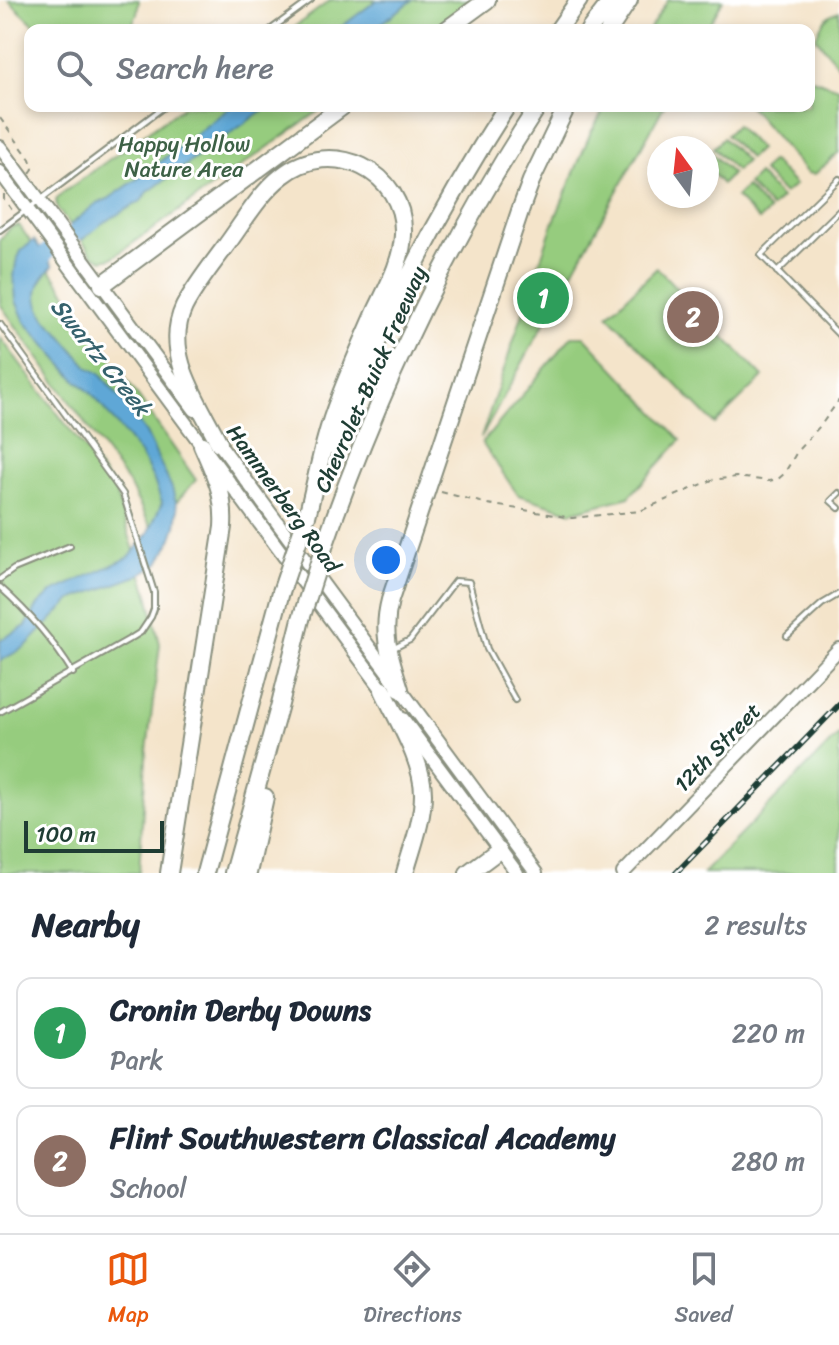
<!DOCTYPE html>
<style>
body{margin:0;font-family:Sriracha,sans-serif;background:#f6f6f7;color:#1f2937}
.compass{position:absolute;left:647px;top:136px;width:72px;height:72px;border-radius:50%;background:#fff;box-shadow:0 4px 12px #0003;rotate:345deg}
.scale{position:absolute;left:24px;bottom:20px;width:140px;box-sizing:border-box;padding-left:8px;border:4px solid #1f3d34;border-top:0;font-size:22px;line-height:28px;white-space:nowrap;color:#1f3d34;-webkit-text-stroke:6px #fff;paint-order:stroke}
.you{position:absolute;left:386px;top:560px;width:28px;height:28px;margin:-20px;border:6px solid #fff;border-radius:50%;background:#1a73e8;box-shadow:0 0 0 12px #1a73e833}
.badge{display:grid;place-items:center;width:52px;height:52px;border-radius:50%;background:#ea580c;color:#fff;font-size:26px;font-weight:700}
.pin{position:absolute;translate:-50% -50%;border:4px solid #fff;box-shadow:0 2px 8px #0006}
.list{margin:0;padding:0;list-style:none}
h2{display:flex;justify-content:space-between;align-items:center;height:104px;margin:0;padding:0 32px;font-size:34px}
h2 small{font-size:26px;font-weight:400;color:#747a83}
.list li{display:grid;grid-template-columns:52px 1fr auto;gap:24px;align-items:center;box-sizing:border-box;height:112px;margin:0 16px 16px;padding:0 16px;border:2px solid #e0e1e3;border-radius:16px}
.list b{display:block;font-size:30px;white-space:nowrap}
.list p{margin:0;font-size:26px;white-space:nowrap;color:#747a83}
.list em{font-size:26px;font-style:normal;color:#747a83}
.icon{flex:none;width:44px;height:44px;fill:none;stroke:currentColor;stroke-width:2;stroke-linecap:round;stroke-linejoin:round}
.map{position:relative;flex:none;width:839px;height:873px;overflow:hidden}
.search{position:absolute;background:#fff;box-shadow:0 4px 12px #0003;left:24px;right:24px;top:24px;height:88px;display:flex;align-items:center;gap:20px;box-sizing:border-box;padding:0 28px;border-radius:16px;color:#747a83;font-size:30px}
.sheet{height:360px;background:#fff}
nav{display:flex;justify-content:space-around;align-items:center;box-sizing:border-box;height:112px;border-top:2px solid #e0e1e3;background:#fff;font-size:22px;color:#747a83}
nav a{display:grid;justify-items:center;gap:4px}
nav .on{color:#ea580c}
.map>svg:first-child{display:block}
.green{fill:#96cc7e;stroke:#5a8459;stroke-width:2}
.water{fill:#5fa7d6;stroke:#3f7285;stroke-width:2}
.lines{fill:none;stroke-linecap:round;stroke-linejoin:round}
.river{stroke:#5fa7d6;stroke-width:16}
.lane-casing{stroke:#8a907f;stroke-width:8}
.secondary-casing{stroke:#8a907f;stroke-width:16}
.highway-casing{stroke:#8a907f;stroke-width:20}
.path{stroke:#8a907f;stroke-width:2;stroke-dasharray:6 6;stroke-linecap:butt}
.lane{stroke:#fff;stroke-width:4}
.secondary{stroke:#fff;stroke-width:12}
.highway{stroke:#fff;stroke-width:16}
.rail-casing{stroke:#1f3d34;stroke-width:6}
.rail{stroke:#fff;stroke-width:3;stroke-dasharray:9;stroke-linecap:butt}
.highway-bridge-casing{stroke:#8a907f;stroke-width:20;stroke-linecap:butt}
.highway-bridge{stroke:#fff;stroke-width:16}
.labels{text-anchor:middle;stroke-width:6;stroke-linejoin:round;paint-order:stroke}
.park-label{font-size:22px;fill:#3d6146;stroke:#fff}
.street-label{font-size:22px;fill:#1f3d34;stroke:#fff}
.water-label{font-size:24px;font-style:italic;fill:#35626d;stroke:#fff}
</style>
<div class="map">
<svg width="839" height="873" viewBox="0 0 839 873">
<rect width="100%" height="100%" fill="#fff"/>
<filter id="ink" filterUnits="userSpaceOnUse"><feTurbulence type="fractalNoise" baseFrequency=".0125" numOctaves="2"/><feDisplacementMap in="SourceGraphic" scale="16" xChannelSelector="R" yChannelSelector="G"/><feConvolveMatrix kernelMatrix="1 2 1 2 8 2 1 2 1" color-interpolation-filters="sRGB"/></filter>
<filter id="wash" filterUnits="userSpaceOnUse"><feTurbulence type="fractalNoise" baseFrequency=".006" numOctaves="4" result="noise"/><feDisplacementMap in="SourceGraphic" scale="32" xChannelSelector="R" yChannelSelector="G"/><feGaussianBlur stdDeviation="1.8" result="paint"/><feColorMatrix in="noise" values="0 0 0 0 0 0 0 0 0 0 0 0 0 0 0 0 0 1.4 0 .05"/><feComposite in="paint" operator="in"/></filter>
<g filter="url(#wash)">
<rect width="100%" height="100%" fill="#f4e4ca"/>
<path class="green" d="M8 0H139L137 14 130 30H40Z
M331 0H473L432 30H290Z
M668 0H723L706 30H649Z
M839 11V66L816 38C821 24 825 15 839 11Z
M809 78 839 88V152L815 174 807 173 749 106H809Z
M184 106H326L112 258 103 260 93 255 57 208 56 200 61 194Z
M606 106H664L481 438 552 226 590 134Z
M736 125 759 149 749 158 726 135Z
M723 138 746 161 736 171 713 148Z
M709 151 732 174 722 184 707 168V153Z
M772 161 795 185 784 194 762 171Z
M758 174 781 198 771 208 748 184Z
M746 187 769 211 759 220 736 197Z
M19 225 196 480 152 529 130 486 0 304V240L11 227Z
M657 268 763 377 715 424 608 315Z
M572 336H584L681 440 629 497 572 512 518 495 482 443Z
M0 337 114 488 148 594 160 644 146 759 139 873H0Z
M839 734V873H703Z"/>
<path class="water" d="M377 0H413L372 30H337Z
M232 106H269L148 192 141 201 101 224 82 240 70 225 97 203 108 199 140 177Z
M34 240 53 266C47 272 40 280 38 288 34 302 44 321 56 329L88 367 100 374 122 400 146 433 172 488 178 510 176 526 172 538 159 563 137 576 71 600 25 647 0 661V640L26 626 38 605 52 592 128 558 148 534 162 503 153 478 140 454 93 395 76 380 25 322 16 301 14 277 16 262 21 251Z"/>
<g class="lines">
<path class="river" d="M31 271 48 251 93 221"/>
</g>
</g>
<g filter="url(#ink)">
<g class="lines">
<g class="lane-casing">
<path id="lane" d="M270 30 311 0
M839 179 761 255 839 335
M0 230 165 106
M777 272 839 211
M0 324 123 494 154 592V609L151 617 141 632 133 637 0 712
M839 493 831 501 839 508
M0 579 14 569 70 546
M0 587C28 612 53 640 73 673
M787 636 822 604 839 594
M394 648 410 640 455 581 469 582 487 649 515 700"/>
</g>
<g class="secondary-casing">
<path id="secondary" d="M0 147 195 410
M0 172 388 697
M215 438 536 873
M403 719 517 873
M623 873 839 649"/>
</g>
<g class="highway-casing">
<path id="highway" d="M446 30 487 0
M558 30 579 0
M589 30 612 0
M609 30 629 0
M102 285 343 106
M219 443C199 402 162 354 184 307 195 286 211 266 225 247 243 223 259 194 282 176 331 136 406 171 403 235 402 261 388 286 377 309 364 339 350 369 339 399 324 436 317 477 307 516
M334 446C379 327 438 213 507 106
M324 547C378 392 448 243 538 106
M400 689C390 657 381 634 390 600L521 208 531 181 567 106
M383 690C397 720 423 761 423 794 423 820 412 848 405 873
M169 873 223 527C225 494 215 475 202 445
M205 873 281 592
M233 873 280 704 301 619
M248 873 265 797
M468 873 499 850"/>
</g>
<path class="path" d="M0 118 30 159 33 169 30 173
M4 194V199L14 213
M441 492 488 504 572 518 640 511 712 480 736 477 769 481 778 479 784 474 798 450 821 425 839 400"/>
<use href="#lane" class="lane"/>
<use href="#secondary" class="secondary"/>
<use href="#highway" class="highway"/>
<g class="rail-casing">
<path id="rail" d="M676 873 839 705"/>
</g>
<use href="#rail" class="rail"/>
<g class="highway-bridge-casing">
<path id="highway-bridge" d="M281 592 305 521
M301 619 324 547"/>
</g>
<use href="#highway-bridge" class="highway-bridge"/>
</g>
</g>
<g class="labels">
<g class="park-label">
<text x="184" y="152">Happy Hollow<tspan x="184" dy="25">Nature Area</tspan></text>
</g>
<g class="street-label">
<text transform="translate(370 379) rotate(-66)" y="8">Chevrolet-Buick Freeway</text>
<text transform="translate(284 498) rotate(54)" y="8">Hammerberg Road</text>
<text transform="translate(717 747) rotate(-46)" y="8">12th Street</text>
</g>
<g class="water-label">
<text transform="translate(101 357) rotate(51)" y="8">Swartz Creek</text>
</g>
</g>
</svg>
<svg class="compass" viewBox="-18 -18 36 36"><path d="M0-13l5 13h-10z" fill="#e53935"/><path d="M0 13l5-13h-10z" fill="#747a83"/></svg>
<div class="scale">100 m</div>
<div class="you"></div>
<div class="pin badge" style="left:543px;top:298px;background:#2e9e5b">1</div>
<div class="pin badge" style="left:693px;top:317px;background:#8d6e63">2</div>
<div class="search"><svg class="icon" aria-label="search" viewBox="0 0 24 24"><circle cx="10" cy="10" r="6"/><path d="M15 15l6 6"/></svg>Search here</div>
</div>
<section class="sheet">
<h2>Nearby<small>2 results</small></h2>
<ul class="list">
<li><span class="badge" style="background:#2e9e5b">1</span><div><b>Cronin Derby Downs</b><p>Park</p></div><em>220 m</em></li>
<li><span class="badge" style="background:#8d6e63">2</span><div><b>Flint Southwestern Classical Academy</b><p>School</p></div><em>280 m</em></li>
</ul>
</section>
<nav>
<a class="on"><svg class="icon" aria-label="map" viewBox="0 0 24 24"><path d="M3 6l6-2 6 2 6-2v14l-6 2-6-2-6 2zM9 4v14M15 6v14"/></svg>Map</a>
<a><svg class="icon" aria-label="directions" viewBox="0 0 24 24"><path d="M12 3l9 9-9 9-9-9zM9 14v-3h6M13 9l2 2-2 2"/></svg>Directions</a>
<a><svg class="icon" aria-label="saved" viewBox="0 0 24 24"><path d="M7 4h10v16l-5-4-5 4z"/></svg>Saved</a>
</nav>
